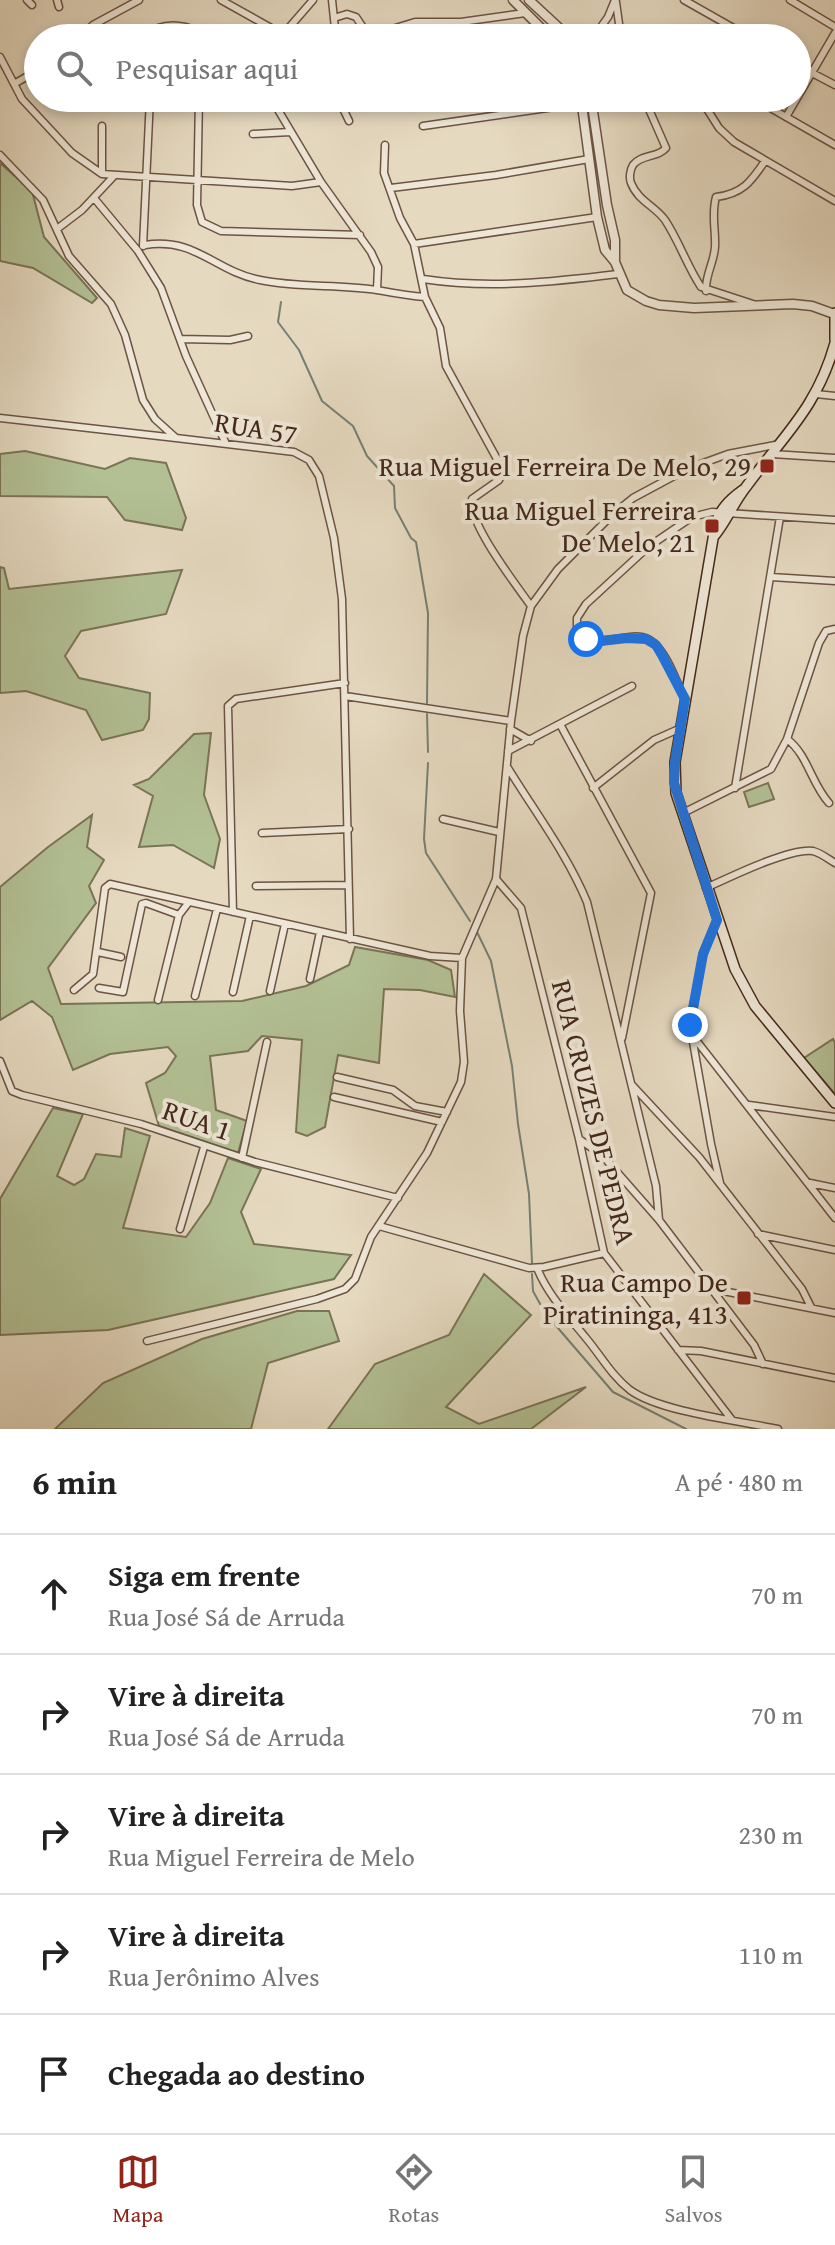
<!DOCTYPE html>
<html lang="pt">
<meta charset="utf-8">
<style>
body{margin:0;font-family:"Gentium Book Plus",serif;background:#f6f6f6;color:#222}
.stop{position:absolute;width:24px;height:24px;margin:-18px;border:6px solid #1a73e8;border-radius:50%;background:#fff}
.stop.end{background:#1a73e8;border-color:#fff;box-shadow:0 2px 8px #0008}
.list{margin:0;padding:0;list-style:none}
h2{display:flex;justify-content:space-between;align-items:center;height:104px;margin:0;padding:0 32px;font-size:34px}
h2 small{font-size:26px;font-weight:400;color:#767676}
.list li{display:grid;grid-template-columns:52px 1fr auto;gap:24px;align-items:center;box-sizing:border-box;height:120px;padding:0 32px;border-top:2px solid #e0e0e0}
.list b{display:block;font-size:30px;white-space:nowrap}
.list p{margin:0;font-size:26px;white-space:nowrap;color:#767676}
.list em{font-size:26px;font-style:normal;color:#767676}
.icon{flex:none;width:44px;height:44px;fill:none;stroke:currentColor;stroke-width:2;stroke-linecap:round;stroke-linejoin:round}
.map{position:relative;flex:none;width:835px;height:1429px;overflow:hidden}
.search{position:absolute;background:#fff;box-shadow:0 4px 12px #0003;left:24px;right:24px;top:24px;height:88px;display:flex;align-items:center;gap:20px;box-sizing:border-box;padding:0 28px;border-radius:44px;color:#767676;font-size:30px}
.sheet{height:704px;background:#fff}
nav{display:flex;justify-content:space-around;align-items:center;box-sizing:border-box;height:112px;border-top:2px solid #e0e0e0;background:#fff;font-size:22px;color:#767676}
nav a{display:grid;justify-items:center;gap:4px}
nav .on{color:#8f2418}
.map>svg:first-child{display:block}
.green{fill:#b2c094;stroke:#7a7456;stroke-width:2}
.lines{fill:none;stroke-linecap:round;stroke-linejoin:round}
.stream{stroke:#758074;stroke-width:2}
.minor-casing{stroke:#6c5443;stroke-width:9}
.tertiary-casing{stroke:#6c5443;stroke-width:11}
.secondary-casing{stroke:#432819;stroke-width:12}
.minor{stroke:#eee6d6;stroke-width:6}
.tertiary{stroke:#eee6d6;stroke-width:8}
.secondary{stroke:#eee6d6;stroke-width:9}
.route{stroke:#1a73e8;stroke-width:10}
.poi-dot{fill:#8f2418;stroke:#eee6d6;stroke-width:3}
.labels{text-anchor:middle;stroke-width:8;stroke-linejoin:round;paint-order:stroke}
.street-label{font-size:28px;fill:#432819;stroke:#eee6d6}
.poi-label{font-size:28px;fill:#432819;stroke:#eee6d6;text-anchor:end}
</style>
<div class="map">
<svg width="835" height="1429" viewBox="0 0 835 1429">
<rect width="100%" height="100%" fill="#e5d9c0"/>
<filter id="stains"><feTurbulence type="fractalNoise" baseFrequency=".0025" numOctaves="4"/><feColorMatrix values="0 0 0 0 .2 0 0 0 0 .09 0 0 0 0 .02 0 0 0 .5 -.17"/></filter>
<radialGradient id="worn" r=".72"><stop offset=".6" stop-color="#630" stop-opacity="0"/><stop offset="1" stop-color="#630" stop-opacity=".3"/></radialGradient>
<path class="green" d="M0 163 32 191 44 237 97 298 92 303 33 268 0 261Z
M25 451 105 469 130 458 166 463 186 518 182 530 125 520 107 497 0 496V454Z
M0 567 4 568 9 589 182 570 166 614 81 631 65 656 79 678 150 693 149 719 143 730 102 740 86 710 26 691 0 693Z
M211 733 204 795 220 839 214 868 173 845 139 847 153 796 134 785 149 779 194 734Z
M768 783 774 799 749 807 744 792Z
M92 815 87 847 104 860 89 886 96 903 48 968 61 1004 242 1001 306 986 349 965 355 947 428 960 451 970 455 997 420 990 384 989 379 1063 338 1055 325 1127 307 1136 296 1132 302 1040 262 1036 248 1051 210 1056 216 1110 247 1121 238 1153 159 1126 146 1083 165 1073 176 1056 168 1047 110 1054 73 1070 52 1017 32 1001 0 1020V887L48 847Z
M833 1039 835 1043V1094L804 1058Z
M53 1108 83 1114 57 1176 74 1185 84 1179 96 1154 121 1157 125 1128 150 1136 123 1228 186 1237 210 1203 228 1158 261 1169 241 1212 254 1244 351 1255 334 1279 108 1330 0 1335V1199Z
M484 1274 531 1315 446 1407 479 1424 586 1387 531 1429H328L375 1364 449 1335Z
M297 1311H329L339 1341 268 1363 251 1429H55L103 1383 202 1339Z"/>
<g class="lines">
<path class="stream" d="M281 302 278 322 299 350 322 401 353 426 367 456 394 486 395 508 411 538 416 542 428 613 427 703
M427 714 428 752
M428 763 424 839 426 853 470 921
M477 932 491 961 512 1066 518 1124 529 1194 532 1263
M532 1274 533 1291 545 1313 613 1392 686 1429"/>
<g class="minor-casing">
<path id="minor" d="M27 0 32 5
M57 0 59 7
M221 0 282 34
M332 0 336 38
M684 0 751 38
M790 0 835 27
M616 2 621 38
M334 18 347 14 356 17 370 38
M682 35 685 38
M369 36 415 22H461L525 13
M79 38 93 25 139 0
M152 38 158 28C178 21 196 30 214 38
M280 38 313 0
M593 38 608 17 615 0
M0 57 22 99 72 153 102 174 292 186 321 182
M797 65 835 85
M14 84 38 70
M199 98 197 205 202 222 221 231 360 235
M271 98 321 182 371 252 378 267 377 290
M338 98 349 121
M644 98 666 148C658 158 641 154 633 165 630 170 629 178 631 183 638 201 655 206 665 220 679 241 687 266 701 287L753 304
M700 98 719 128 734 142 835 201
M753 98 835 145
M786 117 835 33
M102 126V174
M423 126 582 103
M253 134 290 132
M385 145 384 173 400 218 414 244 425 297 440 328 446 366 503 470 499 480 472 499C467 522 517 586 531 606
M0 155 43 200 69 256 111 304 125 335 143 400 155 419 176 438 294 452 309 460 319 476 334 538 342 599 350 939
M391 188 496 175 589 159
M94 198 138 251 161 288 186 356 226 444
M57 229 82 210 113 177
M414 244 597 217
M145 245C196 237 214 271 260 280 298 288 338 284 377 290 393 293 408 296 425 297
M143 246 150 98
M423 279C488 289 553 282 618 274
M706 291C705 275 714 263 715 247 716 230 711 215 716 197 742 194 751 182 765 161
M180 339 230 340 248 336
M816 394 835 396
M0 418 176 438
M772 454 835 458
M771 577 835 581
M345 696 511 721
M685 699C676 682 669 657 654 643 632 623 595 658 577 630V618L586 604 648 547 692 517 712 512 835 520
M561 726 651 893 622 1038
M510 729 531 741
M787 739C808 755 811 783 829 803
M508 751 632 686
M508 768C535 812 567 854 587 902L656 1186 659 1220
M593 788 654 740 681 728
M735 788 780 517
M683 813 771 769 787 739 819 643 826 631 835 629
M443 819 499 832
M262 833 349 829
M496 879 521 908 579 1139 604 1253 732 1420
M256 886 348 885
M706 888C728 878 791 847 813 851 821 853 828 859 835 863
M233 912 228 706 236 699 345 683
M717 920 703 954 690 1025 711 1144 720 1183
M98 952 121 957
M310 979 320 932
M99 988 123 992 142 904 146 903 179 915
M74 990 93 974 105 888 110 884 430 956 462 958
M270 991 285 924
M233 992 250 916
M195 996 217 909
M158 1000 179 915 189 902
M692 1035 835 1218
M0 1061 12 1091 22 1095 141 1124 255 1162 398 1198
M337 1077 393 1090 415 1106 447 1112
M632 1085 699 1157 802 1289 811 1307
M334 1097 442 1122
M749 1105 835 1117
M579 1139 602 1155 659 1220 754 1345 763 1364
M242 1158 267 1042
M810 1183 835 1188
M379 1226 529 1268 544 1267 604 1253
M180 1229 204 1147
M758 1234 835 1250
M537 1268C548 1295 568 1316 586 1338 601 1356 612 1376 630 1390 660 1412 740 1421 778 1429
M713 1289 835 1313
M147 1341 317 1299 345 1289 355 1279 371 1237 427 1153 461 1082 464 1062 460 1011 462 958 496 879 511 721 523 636 531 606 558 569 612 515 633 498 687 469 728 454 780 444
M678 1350 701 1351 835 1378"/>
</g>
<g class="tertiary-casing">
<path id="tertiary" d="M513 0 551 38
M529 0 570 38
M581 98 597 217 605 250 615 262 627 290 646 301 659 305 694 308 793 304 812 306 834 314
M591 98 607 205 615 240V262"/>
</g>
<g class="secondary-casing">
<path id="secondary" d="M835 313V340
M743 490C729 500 719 510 715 527L675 762 676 793 735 969 755 1006 835 1103
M715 535C727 520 734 502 746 487 783 436 817 408 835 343"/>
</g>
<use href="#minor" class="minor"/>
<use href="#tertiary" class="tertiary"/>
<use href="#secondary" class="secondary"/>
</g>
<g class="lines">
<path class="route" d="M586 639 600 641 627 638 646 639 656 645 662 655 685 699 675 762 674 783 717 920 703 954 690 1025"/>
</g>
<g class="poi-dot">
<rect x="759" y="458" width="16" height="16" rx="4"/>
<rect x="704" y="518" width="16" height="16" rx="4"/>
<rect x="736" y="1290" width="16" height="16" rx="4"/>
</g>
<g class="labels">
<g class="street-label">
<text transform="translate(256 428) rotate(9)" y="10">RUA 57</text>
<text transform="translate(594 1112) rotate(76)" y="10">RUA CRUZES DE PEDRA</text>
<text transform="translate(197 1120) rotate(19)" y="10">RUA 1</text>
</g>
<g class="poi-label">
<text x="751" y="476">Rua Miguel Ferreira De Melo, 29</text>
<text x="696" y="520">Rua Miguel Ferreira<tspan x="696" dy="32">De Melo, 21</tspan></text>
<text x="728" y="1292">Rua Campo De<tspan x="728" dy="32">Piratininga, 413</tspan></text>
</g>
</g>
<rect width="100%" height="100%" filter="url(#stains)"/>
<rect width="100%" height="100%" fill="url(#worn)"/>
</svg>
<div class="stop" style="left:586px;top:639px"></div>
<div class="stop end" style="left:690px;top:1025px"></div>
<div class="search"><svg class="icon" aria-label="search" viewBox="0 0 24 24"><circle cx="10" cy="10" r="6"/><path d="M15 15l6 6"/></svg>Pesquisar aqui</div>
</div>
<section class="sheet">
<h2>6 min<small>A pé · 480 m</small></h2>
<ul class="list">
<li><svg class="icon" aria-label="ahead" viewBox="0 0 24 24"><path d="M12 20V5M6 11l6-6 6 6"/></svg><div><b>Siga em frente</b><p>Rua José Sá de Arruda</p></div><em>70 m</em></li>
<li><svg class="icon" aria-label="right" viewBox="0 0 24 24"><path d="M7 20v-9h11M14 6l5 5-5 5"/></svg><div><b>Vire à direita</b><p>Rua José Sá de Arruda</p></div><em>70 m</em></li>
<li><svg class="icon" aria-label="right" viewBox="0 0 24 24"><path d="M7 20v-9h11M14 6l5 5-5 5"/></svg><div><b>Vire à direita</b><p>Rua Miguel Ferreira de Melo</p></div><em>230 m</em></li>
<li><svg class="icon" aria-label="right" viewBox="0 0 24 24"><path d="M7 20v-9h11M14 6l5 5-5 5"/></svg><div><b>Vire à direita</b><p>Rua Jerônimo Alves</p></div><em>110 m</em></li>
<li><svg class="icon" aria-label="arrive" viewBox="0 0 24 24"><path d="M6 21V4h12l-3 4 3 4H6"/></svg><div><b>Chegada ao destino</b></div></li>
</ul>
</section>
<nav>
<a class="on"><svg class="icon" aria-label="map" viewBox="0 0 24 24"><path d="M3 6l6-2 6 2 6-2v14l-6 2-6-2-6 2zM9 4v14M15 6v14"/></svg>Mapa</a>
<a><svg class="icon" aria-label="directions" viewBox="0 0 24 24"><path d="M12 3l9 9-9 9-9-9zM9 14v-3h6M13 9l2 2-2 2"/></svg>Rotas</a>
<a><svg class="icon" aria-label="saved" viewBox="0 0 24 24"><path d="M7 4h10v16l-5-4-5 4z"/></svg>Salvos</a>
</nav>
